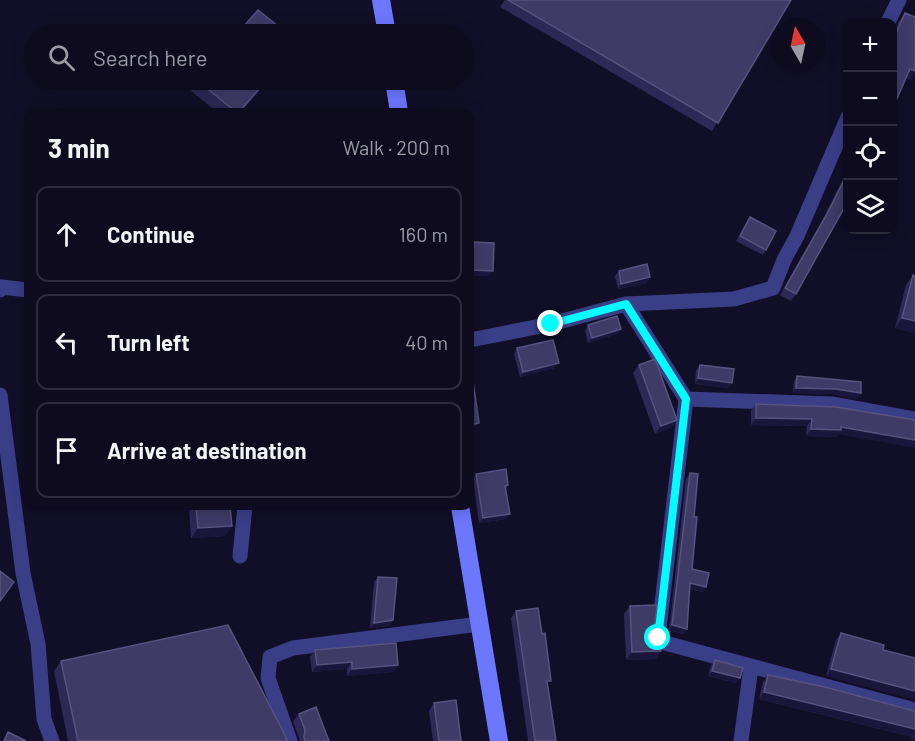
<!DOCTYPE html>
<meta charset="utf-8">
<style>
body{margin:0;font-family:Barlow,sans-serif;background:#1b192a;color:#f1f3f6}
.controls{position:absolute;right:18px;top:18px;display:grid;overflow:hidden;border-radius:12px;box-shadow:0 3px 15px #0003}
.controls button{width:54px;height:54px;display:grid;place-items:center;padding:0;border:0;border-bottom:2px solid #2d2b3b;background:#0d0b1d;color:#f1f3f6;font:30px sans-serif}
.compass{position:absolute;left:771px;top:18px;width:54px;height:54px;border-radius:50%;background:#0d0b1d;box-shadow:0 3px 15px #0003;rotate:351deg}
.stop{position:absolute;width:18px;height:18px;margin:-14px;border:4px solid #01feff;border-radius:50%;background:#fff}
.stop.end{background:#01feff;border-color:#fff;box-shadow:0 2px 6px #0008}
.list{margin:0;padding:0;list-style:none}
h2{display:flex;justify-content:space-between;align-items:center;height:78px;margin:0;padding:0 24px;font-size:26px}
h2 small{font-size:20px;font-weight:400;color:#9a9ba4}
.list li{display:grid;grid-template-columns:39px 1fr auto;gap:18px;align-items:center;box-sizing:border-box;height:96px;margin:0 12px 12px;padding:0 12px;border:2px solid #2d2b3b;border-radius:12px}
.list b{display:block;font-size:22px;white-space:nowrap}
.list em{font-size:20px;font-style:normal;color:#9a9ba4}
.icon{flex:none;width:33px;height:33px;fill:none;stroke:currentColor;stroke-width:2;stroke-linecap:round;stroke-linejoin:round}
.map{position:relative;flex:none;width:915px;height:741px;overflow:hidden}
.search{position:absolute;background:#0d0b1d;box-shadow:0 3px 15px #0003;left:24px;top:24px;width:450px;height:66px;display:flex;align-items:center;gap:15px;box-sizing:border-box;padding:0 21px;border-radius:33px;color:#9a9ba4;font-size:22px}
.panel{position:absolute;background:#0d0b1d;box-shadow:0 3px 15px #0003;left:24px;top:108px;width:450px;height:402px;border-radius:12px}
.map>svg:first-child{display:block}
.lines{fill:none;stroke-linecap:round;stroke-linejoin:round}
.street{stroke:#3a3e87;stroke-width:15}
.secondary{stroke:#6c77ff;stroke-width:18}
.wall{fill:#2d2855}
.shaded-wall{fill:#1a163b}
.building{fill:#3f3b67;stroke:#57537f;stroke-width:1.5}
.route{stroke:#01feff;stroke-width:8}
</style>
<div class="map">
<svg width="915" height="741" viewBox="0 0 915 741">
<rect width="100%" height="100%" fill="#110f27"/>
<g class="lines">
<path class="street" d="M888 22 899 0
M0 290 1 287 28 290
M626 304 686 399 832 404 915 419
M470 340 551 324 626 304 734 299 773 288 784 260 797 236 848 117
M0 395 23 573 38 644 44 719 52 741
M686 399 658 638 665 643 915 710
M240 556 245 506
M290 741 268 678 270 657 293 648 479 624
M741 741 751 667"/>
<path class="secondary" d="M381 0 387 34
M394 80 399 112
M460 506 499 741"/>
</g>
<path class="wall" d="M505 0H791L712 131 500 7Z
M905 13 911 80 906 78 892 110V37L899 21Z
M199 80H269L241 112H217L191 91Z
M848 169V210L843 208 796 294 791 301 780 295 823 219Z
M750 217 766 250 763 255 736 241Z
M474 242 489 276 470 275V248Z
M619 271 647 283 618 289 615 276Z
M913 275 915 333 895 328 906 285Z
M588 325 621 329 617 334 588 343 585 331Z
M517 348 555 368 520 377 514 354Z
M639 365 677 420 671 428 655 434 633 373Z
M700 365 729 388 695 384 696 370Z
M797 376 861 393 857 399 832 394 793 393 794 381Z
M756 404 836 407 838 434 836 437 806 436 807 426 751 425V411Z
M690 473 694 517 692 569 706 587 703 592 689 589 687 629 683 634 669 630 686 479Z
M476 474 508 485 506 489V519L479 523 473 479Z
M189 506H230L232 526 225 536 191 538Z
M378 577 393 620 389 626 370 628 374 582Z
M630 606 654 630 661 651 656 659 626 660 624 614Z
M516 611 542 634 548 686 556 741H528L511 618Z
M841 633 883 650 826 676 836 640Z
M315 650 398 665 393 672 347 676V669L312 672 310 657Z
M715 660 736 683 708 676 711 665Z
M61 661 287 741H68L54 671Z
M768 675 915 711V741L911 740 912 737 759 699 763 682Z
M434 703 461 741H433L429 711Z
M299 714 329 741H299V738L293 721Z"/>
<path class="shaded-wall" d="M910 69 915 71V74L911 80 905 77Z
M267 80H269L241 112H239Z
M472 270 493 271 489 276 470 275Z
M650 277 647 283 618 289 621 284Z
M902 318 915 321V333L895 328Z
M621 329 617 334 588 343 592 338Z
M559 363 555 368 520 377 523 372Z
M698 378 732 383 729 388 695 384Z
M796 388 836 389 861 393 857 399 832 394 793 393Z
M756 418 812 419 807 426 751 425Z
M677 420 671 428 655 434 661 426Z
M479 423 475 428 470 429V425Z
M841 427 915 440V448L838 434 836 437 806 436 811 429Z
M510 514 506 519 479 523 483 518Z
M232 526 225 536 191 538 198 528Z
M690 583 706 587 703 592 686 588Z
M393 620 389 626 370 628 374 623Z
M672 625 687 629 683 634 669 630Z
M661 651 656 659 626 660 632 652Z
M352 662 347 669 312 672 317 665Z
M398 665 393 672 347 676 352 669Z
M831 669 915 691V700L826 676Z
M712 671 740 678 736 683 708 676Z
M764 692 915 729V732L912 737 759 699Z
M915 734V741L911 740Z"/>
<path class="building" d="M508 0H791L718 123Z
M258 10 288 34H237Z
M905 13 915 17V71L910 69 892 110V42Z
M199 80H267L239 112H236L198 81Z
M848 172V201L796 294 785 288 828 212Z
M750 217 776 231 766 250 740 236Z
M474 242 494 243 493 271 472 270Z
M647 264 650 277 621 284 619 271Z
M913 275 915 276V321L902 318Z
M617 316 621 329 592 338 588 325Z
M553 340 559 363 523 372 517 348Z
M655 359 677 420 661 426 639 365Z
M470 360 479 423 470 425Z
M700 365 734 369 732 383 698 378Z
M797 376 861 382V393L836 389 796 388Z
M756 404 836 407 915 420V440L841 427V430L811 429 812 419 756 418Z
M506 469 508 485 505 486 510 514 483 518 476 474Z
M690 473 698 474 694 517H697L692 569 709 573 706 587 690 583 687 629 672 625Z
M196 506H230L232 526 198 528Z
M0 571 14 582 0 601Z
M378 577 397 578 393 620 374 623Z
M657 605 654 630 655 635 661 640V651L632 652 630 606Z
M538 608 542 634 545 633 551 681H547L556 741H535L516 611Z
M228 625 285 735 287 741H78L61 661Z
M841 633 884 645 883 650 915 658V691L831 669Z
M396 643 398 665 352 669V662L317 665 315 650Z
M715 660 743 668 740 678 712 671Z
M768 675 825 687 915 711V729L764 692Z
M456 700 461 741H439L434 703Z
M316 707 329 741H305L304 737 305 730 299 714Z
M8 732 26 741H4Z"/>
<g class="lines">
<path class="route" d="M551 324 626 304 686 399 658 638"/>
</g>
</svg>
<div class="controls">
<button>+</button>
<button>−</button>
<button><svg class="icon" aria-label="locate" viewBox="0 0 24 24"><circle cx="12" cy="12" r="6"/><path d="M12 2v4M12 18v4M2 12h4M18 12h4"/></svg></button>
<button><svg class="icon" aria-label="layers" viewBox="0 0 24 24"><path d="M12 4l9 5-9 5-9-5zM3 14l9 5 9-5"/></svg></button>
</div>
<svg class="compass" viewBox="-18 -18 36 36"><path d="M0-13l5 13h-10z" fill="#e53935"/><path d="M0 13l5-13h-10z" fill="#9a9ba4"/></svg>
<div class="stop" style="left:658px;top:638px"></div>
<div class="stop end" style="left:551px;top:324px"></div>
<div class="search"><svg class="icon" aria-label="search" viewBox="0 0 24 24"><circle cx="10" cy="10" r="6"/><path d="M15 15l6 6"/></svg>Search here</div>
<section class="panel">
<h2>3 min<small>Walk · 200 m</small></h2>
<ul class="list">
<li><svg class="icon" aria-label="ahead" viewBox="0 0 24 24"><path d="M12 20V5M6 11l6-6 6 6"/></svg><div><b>Continue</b></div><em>160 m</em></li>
<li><svg class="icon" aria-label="left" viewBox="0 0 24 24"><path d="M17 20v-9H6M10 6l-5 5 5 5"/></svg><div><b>Turn left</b></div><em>40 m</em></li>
<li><svg class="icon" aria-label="arrive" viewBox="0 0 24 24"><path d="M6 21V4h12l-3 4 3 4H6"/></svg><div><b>Arrive at destination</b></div></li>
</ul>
</section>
</div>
